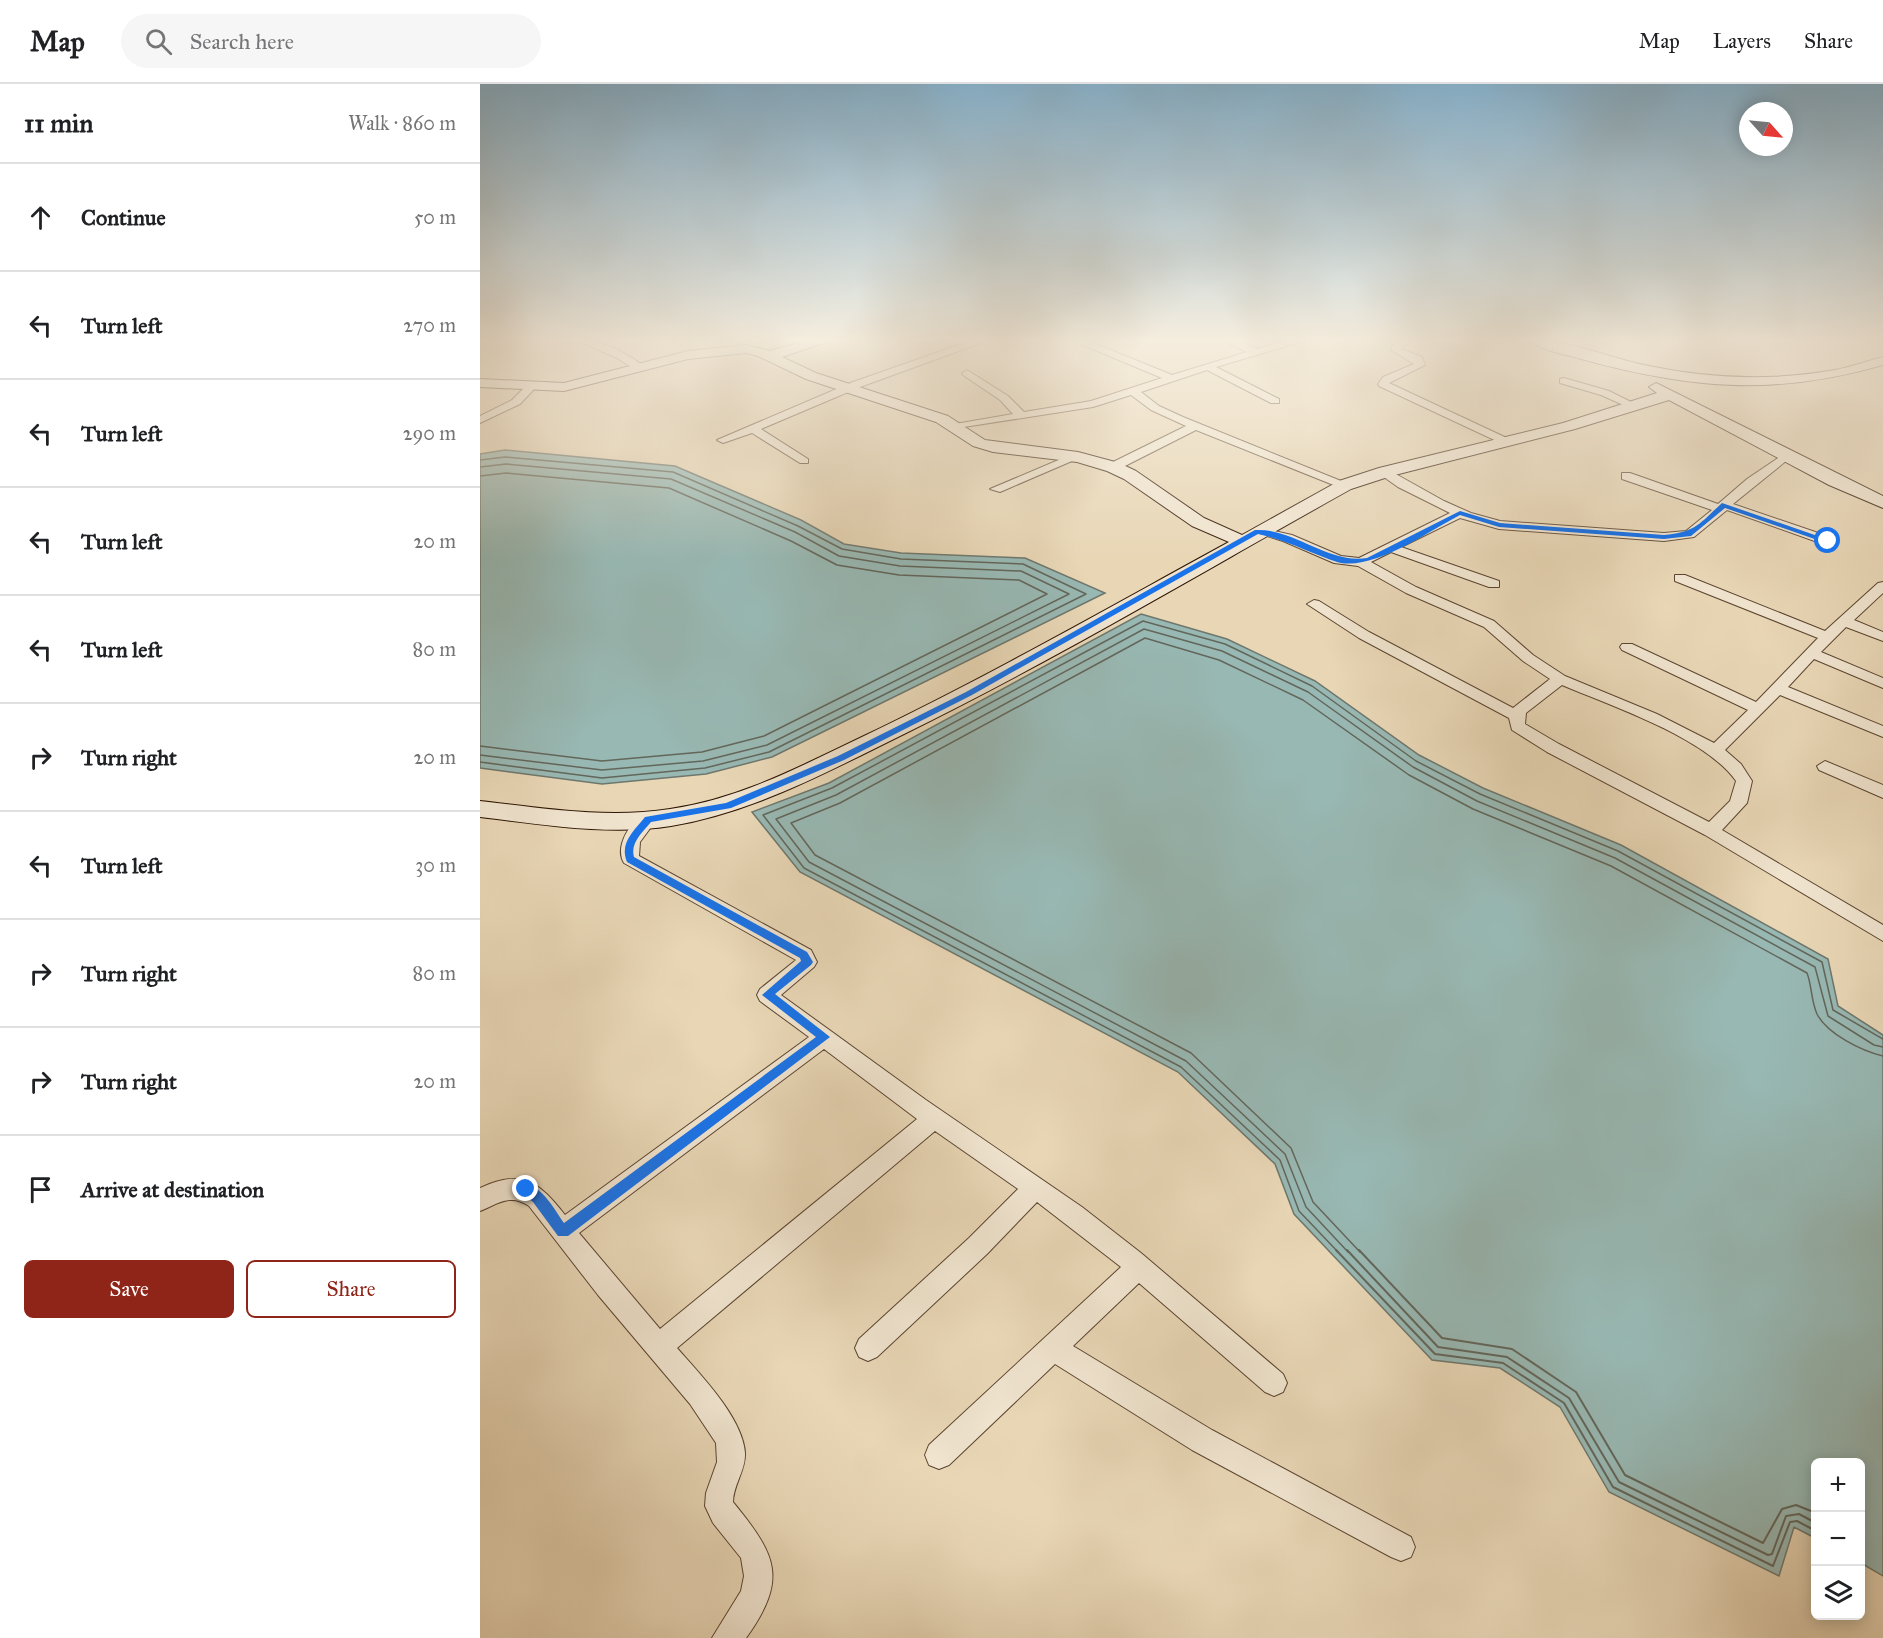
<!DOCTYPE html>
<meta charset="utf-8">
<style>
body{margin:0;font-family:"IM FELL Great Primer",serif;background:#f6f6f6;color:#202124}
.controls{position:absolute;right:18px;bottom:18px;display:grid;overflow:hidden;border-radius:9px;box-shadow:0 3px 15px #0003}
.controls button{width:54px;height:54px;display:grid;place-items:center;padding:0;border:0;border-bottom:2px solid #e0e0e0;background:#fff;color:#202124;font:30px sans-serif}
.compass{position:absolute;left:1259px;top:18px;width:54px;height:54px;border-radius:50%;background:#fff;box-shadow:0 3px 15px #0003;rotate:117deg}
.stop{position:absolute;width:18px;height:18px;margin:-14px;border:4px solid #1a73e8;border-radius:50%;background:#fff}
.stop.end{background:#1a73e8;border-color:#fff;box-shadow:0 2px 6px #0008}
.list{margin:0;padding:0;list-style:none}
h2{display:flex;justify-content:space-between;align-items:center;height:78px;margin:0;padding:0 24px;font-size:26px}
h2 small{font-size:20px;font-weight:400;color:#757577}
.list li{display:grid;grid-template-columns:39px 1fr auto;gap:18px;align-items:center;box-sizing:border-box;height:108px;padding:0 24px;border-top:2px solid #e0e0e0}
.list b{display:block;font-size:22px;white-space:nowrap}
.list em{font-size:20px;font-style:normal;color:#757577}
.actions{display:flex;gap:12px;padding:18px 24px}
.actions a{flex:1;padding:14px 0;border:2px solid #8f2418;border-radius:9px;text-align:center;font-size:21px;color:#8f2418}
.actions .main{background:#8f2418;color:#fff}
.icon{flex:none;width:33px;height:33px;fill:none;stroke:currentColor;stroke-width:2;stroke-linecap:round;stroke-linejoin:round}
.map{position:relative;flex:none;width:1403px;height:1554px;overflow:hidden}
header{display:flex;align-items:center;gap:36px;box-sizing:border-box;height:84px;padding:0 30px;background:#fff;border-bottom:2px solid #e0e0e0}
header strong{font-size:28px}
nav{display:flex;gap:33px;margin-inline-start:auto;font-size:21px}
.search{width:420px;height:54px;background:#f6f6f6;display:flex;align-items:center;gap:15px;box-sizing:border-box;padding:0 21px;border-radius:33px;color:#757577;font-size:22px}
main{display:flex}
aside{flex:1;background:#fff}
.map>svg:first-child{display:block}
.water{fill:#98b8b3;stroke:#6e776d;stroke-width:1.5}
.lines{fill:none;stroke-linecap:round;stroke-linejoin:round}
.shore-far1{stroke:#63665b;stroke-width:1.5}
.shore{stroke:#63665b;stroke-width:2}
.street-casing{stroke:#5c4530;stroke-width:2}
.secondary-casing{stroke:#2e1503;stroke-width:2}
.street{fill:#f0e4cf;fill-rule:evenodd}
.secondary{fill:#f0e4cf;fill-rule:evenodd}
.route{fill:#1a73e8}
</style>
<header>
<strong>Map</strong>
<div class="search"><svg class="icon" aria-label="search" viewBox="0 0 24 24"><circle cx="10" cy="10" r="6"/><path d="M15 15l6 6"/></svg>Search here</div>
<nav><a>Map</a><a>Layers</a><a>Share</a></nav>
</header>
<main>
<aside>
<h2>11 min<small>Walk · 860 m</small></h2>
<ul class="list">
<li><svg class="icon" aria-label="ahead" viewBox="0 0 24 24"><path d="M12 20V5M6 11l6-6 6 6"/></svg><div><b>Continue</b></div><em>50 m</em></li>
<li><svg class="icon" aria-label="left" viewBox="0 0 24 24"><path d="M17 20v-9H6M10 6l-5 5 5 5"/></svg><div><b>Turn left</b></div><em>270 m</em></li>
<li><svg class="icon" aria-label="left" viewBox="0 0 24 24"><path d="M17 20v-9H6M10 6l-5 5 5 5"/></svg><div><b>Turn left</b></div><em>290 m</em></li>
<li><svg class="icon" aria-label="left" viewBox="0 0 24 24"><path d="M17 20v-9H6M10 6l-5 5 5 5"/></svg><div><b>Turn left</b></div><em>20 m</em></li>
<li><svg class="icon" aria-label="left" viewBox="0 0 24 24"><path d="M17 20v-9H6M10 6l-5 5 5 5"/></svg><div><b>Turn left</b></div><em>80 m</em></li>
<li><svg class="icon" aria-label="right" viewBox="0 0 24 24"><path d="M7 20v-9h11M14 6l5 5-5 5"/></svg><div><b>Turn right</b></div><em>20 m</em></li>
<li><svg class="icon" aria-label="left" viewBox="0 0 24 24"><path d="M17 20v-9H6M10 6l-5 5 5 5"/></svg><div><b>Turn left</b></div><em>30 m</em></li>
<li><svg class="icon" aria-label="right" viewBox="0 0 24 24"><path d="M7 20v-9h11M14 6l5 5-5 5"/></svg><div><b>Turn right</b></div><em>80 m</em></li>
<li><svg class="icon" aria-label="right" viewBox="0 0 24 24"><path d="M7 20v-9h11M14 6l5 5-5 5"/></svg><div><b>Turn right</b></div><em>20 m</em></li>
<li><svg class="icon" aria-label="arrive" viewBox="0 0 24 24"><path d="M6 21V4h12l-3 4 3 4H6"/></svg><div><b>Arrive at destination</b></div></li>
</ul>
<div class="actions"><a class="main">Save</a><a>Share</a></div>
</aside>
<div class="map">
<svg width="1403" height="1554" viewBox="0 0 1403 1554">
<rect width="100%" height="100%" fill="#e8d6b5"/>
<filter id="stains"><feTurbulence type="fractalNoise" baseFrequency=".00333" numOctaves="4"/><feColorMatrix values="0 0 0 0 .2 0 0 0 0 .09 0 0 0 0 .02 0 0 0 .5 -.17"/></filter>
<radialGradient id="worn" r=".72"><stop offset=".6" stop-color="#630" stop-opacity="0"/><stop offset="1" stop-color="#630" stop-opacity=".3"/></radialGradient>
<path class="water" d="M25 366 195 382 321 436 364 460 421 469 545 474 625 509 292 673 226 690 122 700 0 684V370Z
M661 530 747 555 835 597 939 671 1003 704 1141 761 1348 875 1358 922 1403 951V1492L1381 1479 1380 1378H1336L1335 1454 1314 1443 1299 1492 1129 1408 1080 1323 1020 1284 952 1276 814 1130 795 1080 698 988 320 788 272 728 349 699Z"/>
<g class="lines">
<path class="shore-far1" d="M0 376 25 373 193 388 318 442 362 465 421 475 543 480 606 510 289 668 225 684 122 694 0 678
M0 383 26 380 191 395 315 448 359 472 420 482 541 487 589 510 287 661 223 677 122 686 0 671
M0 392 26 389 189 404 311 457 357 481 419 491 539 496 567 510 284 652 222 668 122 677 0 662
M858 1168 819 1127 800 1076 701 983 324 784 283 731 352 704 663 537 745 560 832 602 936 677 1000 710 1138 767 1342 878 1353 926 1403 955
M868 1168 826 1123 805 1070 706 977 329 778 296 735 356 711 664 545 742 567 828 608 933 683 997 717 1135 774 1335 883 1348 932 1394 961 1403 963
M880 1168 833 1118 811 1064 711 969 335 771 311 739 360 719 665 554 739 576 823 616 929 691 993 725 1131 782 1327 889C1332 902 1331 917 1337 930 1347 950 1382 967 1403 972"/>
<path class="shore" d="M856 1166 955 1270 1023 1279 1084 1319 1133 1403 1293 1482 1310 1438 1317 1437 1336 1447
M867 1166 958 1263 1027 1273 1089 1314 1139 1398 1288 1471 1292 1470 1306 1432 1319 1430 1336 1439
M879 1166 962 1254 1032 1265 1096 1308 1145 1391 1283 1459 1302 1425 1316 1421 1336 1429"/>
<g class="street-casing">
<path id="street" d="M96 256C119 256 148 268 165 284L156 286 137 274Z
M493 256H509L380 303 281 345 328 375V379H320L272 349 243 359 237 356 373 298Z
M591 256H606L692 291 767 268 741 256H756L777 265 809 256H827L736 283 799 315V319H791L727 286 661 308 679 322 703 333 871 401 861 404 716 346 637 386H629V380L706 342 671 326 651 311 613 323 471 345 469 343 475 340 533 330 520 316 483 291 482 289 487 286 528 312 544 328 611 317 682 294Z
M919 256H932L921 265 942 273 945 281 909 299 1031 356V360H1023L899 302 898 300 903 293 934 280 911 266 914 259Z
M1392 256H1403V261Z
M1084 294 1129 307 1159 322 1150 324 1121 311 1080 299V295Z
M48 300 57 302 40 320 0 339V332L32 316Z
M1307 368 1313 371 1311 373 1253 420 1353 454V460H1343L1247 426 1214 453 1184 457 1019 445 980 434 921 463 1019 497V503H1009L911 468 891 478 936 503 1014 537 1053 571 1085 592 1177 630 1234 659 1268 626 1142 566 1140 563 1142 560H1152L1276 618 1338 554 1195 497V491H1205L1345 547 1398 499 1403 498V509L1374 536 1403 548V557L1366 543 1341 568 1403 594V604L1334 575 1308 603 1403 642V653L1300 611 1245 666 1261 680 1272 697 1267 719 1242 746 1403 841V857L1225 751 1067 668 1032 646 1029 634 879 554 827 520 834 516 839 517 889 548 1033 624 1070 595 1043 577 1004 543 926 509 878 482 854 479 803 457 771 447 777 443 812 451 861 472 879 474 970 429 918 403 901 391V385L905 384 964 417 991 429 1020 437 1184 449 1206 447 1232 426 1142 395V389H1150L1238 420 1267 395ZM1082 601C1131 622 1225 653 1256 697L1250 717 1229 738 1079 660 1045 640 1046 629Z
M595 369 599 370V374L520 408 510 405Z
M1345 677 1403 701V714L1339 686 1337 682Z
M168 729 177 735 160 758 159 772 331 866 337 878 334 883 301 911 446 1016 602 1123 661 1169 803 1290 807 1299 803 1308 794 1312 785 1308 659 1199 593 1262 732 1346 931 1453 935 1463 931 1473 921 1477 911 1473 712 1366 575 1280 469 1381 459 1385 449 1381 445 1371 449 1361 641 1183 557 1118 507 1170 397 1273 388 1277 379 1273 375 1264 379 1255 489 1154 538 1105 455 1047 197 1264C219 1289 263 1334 265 1369 266 1386 253 1401 253 1418 296 1471 309 1494 266 1554H232L261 1507 264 1492 261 1474 233 1439 225 1422 226 1409 237 1378 236 1359 210 1320 118 1211 49 1122C30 1109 18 1120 0 1127V1104C42 1084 59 1098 85 1131L329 953 280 917 277 911 280 905 316 876 144 779C134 763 151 734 168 729ZM344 965 437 1035 180 1245 99 1149Z"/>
</g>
<g class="secondary-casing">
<path id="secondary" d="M329 256H353L302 273 336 289 468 332 505 356 598 368 639 379 656 387 724 434 762 451 859 397 899 384 1083 339 1177 309 1169 303 1176 299 1403 412V424L1349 401 1189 316 1095 345 911 392 871 405C722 488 575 576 422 651 347 688 274 728 191 742 129 752 61 740 0 733V717C62 724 127 735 190 725 260 715 321 682 384 652 509 592 628 524 749 458L712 442 644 395 627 387 597 378 513 368 493 362 456 338 326 295 278 272 266 269 208 275 84 307 0 303V295L84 299 208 267 266 261 290 267Z
M1049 256C1090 256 1129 274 1169 282 1231 295 1293 297 1355 286 1371 283 1387 277 1403 273V281C1295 312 1212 305 1105 276 1089 271 1061 267 1049 256Z"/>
</g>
<use href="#street" class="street"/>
<use href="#secondary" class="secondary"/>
</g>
<linearGradient id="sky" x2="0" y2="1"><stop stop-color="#88b6d3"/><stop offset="0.54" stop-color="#f5edde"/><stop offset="1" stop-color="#f5edde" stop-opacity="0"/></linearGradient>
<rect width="1403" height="474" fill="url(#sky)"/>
<path class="route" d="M1242 419 1352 457 1346 459 1245 424 1211 452 1184 455 1019 443 980 431C949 447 892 488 857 478 830 469 807 456 778 450L492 611 364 676 251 724 171 738C162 749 150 759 154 773L327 868 333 878 331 881 295 910 350 953 88 1152H78L53 1118 42 1109V1101C59 1096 76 1128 84 1139L336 953 282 911 321 877 320 874 147 778C139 759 154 747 165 733L246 719 358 672 486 608 775 446C815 444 847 480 887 474L980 427 1020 439 1184 451C1216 448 1219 440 1242 419Z"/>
<rect width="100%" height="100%" filter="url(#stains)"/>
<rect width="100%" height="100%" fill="url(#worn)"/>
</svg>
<div class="controls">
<button>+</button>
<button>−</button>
<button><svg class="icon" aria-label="layers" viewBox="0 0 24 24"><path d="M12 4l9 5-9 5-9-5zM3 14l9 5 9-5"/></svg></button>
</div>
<svg class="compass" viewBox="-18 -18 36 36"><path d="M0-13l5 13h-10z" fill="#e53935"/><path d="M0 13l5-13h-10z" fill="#757577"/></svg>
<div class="stop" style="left:1348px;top:457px"></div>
<div class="stop end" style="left:46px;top:1105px"></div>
</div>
</main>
